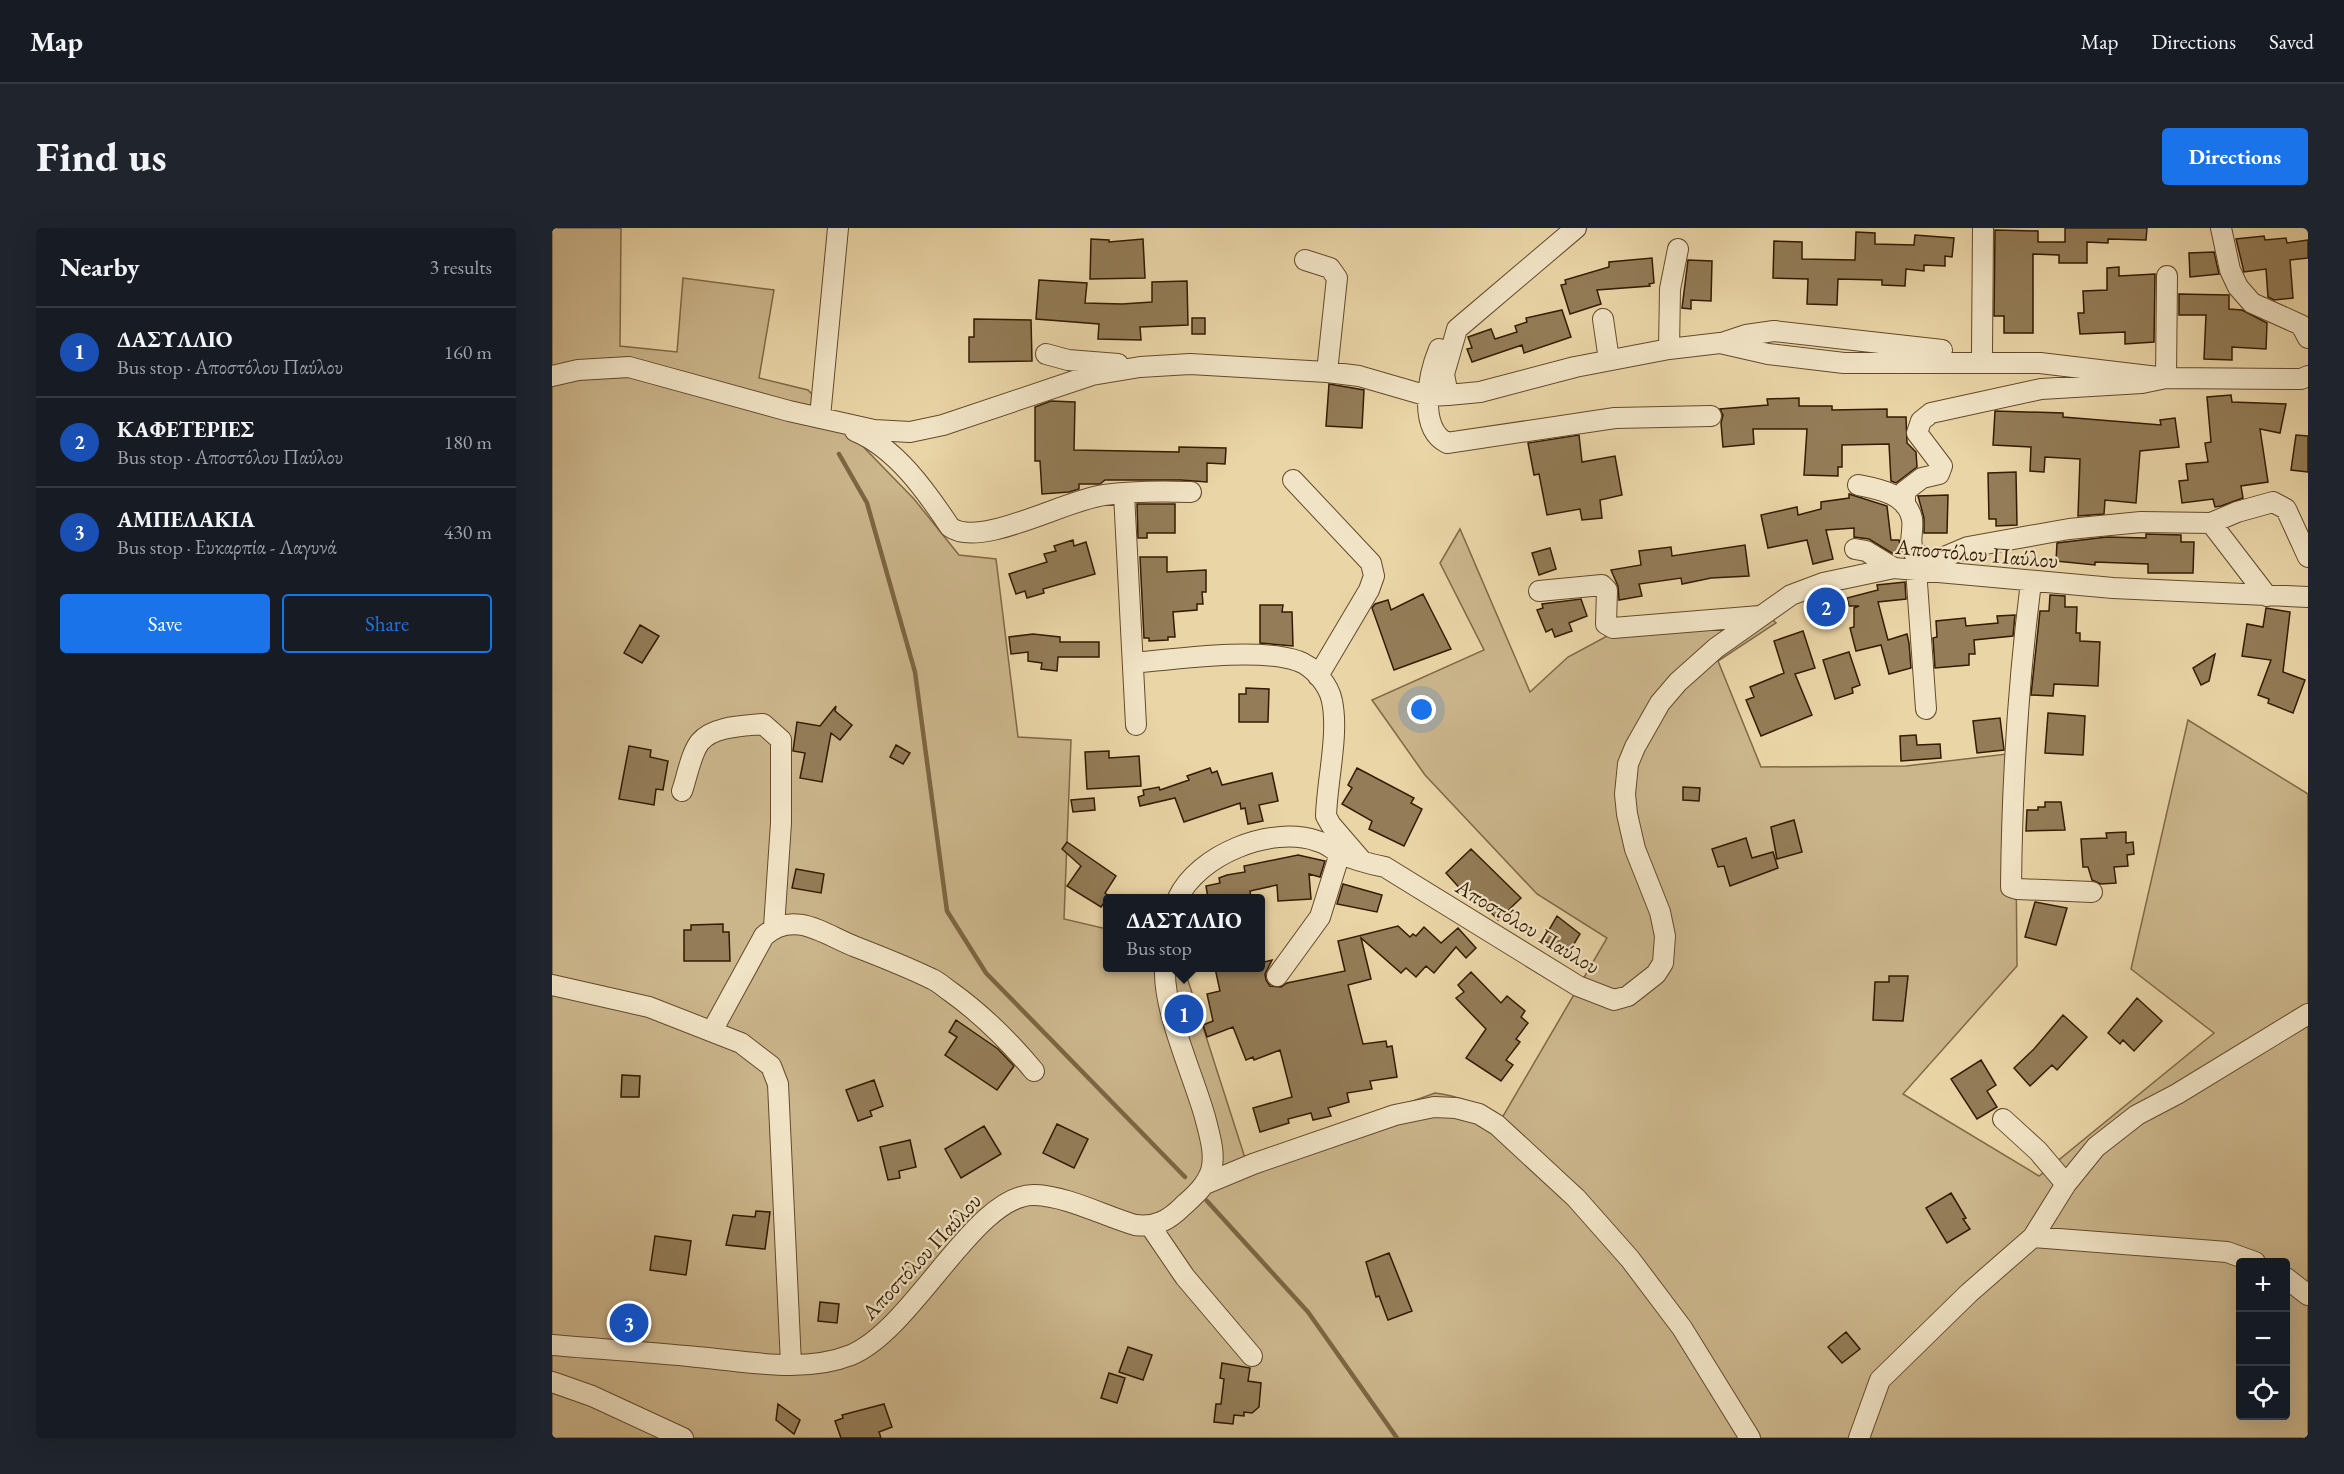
<!DOCTYPE html>
<meta charset="utf-8">
<style>
body{margin:0;font-family:"EB Garamond",serif;background:#20242c;color:#f1f3f6}
.controls{position:absolute;right:18px;bottom:18px;display:grid;overflow:hidden;border-radius:6px;box-shadow:0 6px 24px #0002}
.controls button{width:54px;height:54px;display:grid;place-items:center;padding:0;border:0;border-bottom:2px solid #363941;background:#171b24;color:#f1f3f6;font:30px sans-serif}
.you{position:absolute;left:870px;top:482px;width:21px;height:21px;margin:-15px;border:4px solid #fff;border-radius:50%;background:#1a73e8;box-shadow:0 0 0 9px #1a73e833}
.badge{display:grid;place-items:center;width:39px;height:39px;border-radius:50%;background:#1a73e8;color:#fff;font-size:20px;font-weight:700}
.pin{position:absolute;translate:-50% -50%;border:3px solid #fff;box-shadow:0 2px 6px #0006}
.popup{position:absolute;left:551px;top:666px;width:162px;height:78px;box-sizing:border-box;display:grid;place-content:center;border-radius:6px;background:#171b24;filter:drop-shadow(0 2px 4px #0005);font-size:20px;white-space:nowrap;color:#9ea1a6}
.popup b{font-size:22px;color:#f1f3f6}
.popup::after{content:'';position:absolute;left:50%;top:100%;margin-left:-12px;border:12px solid transparent;border-top-color:#171b24}
.list{margin:0;padding:0;list-style:none}
h2{display:flex;justify-content:space-between;align-items:center;height:78px;margin:0;padding:0 24px;font-size:26px}
h2 small{font-size:20px;font-weight:400;color:#9ea1a6}
.list li{display:grid;grid-template-columns:39px 1fr auto;gap:18px;align-items:center;box-sizing:border-box;height:90px;padding:0 24px;border-top:2px solid #363941}
.list b{display:block;font-size:22px;white-space:nowrap}
.list p{margin:0;font-size:20px;white-space:nowrap;color:#9ea1a6}
.list em{font-size:20px;font-style:normal;color:#9ea1a6}
.actions{display:flex;gap:12px;padding:18px 24px}
.actions a{flex:1;padding:14px 0;border:2px solid #1a73e8;border-radius:6px;text-align:center;font-size:21px;color:#1a73e8}
.actions .main{background:#1a73e8;color:#fff}
.icon{flex:none;width:33px;height:33px;fill:none;stroke:currentColor;stroke-width:2;stroke-linecap:round;stroke-linejoin:round}
.map{position:relative;flex:none;width:1756px;height:1210px;overflow:hidden;border-radius:6px}
header{display:flex;align-items:center;gap:36px;box-sizing:border-box;height:84px;padding:0 30px;background:#171b24;border-bottom:2px solid #363941}
header strong{font-size:28px}
nav{display:flex;gap:33px;margin-inline-start:auto;font-size:21px}
.intro{display:flex;align-items:center;justify-content:space-between;box-sizing:border-box;height:144px;padding:0 36px}
h1{margin:0;font-size:42px}
.button{padding:15px 27px;border-radius:6px;background:#1a73e8;color:#fff;font-size:21px;font-weight:700}
main{display:flex;gap:36px;padding:0 36px}
aside{flex:1;background:#171b24;border-radius:6px;box-shadow:0 6px 24px #0002}
.map>svg:first-child{display:block}
.green{fill:#cbb58b;stroke:#806846;stroke-width:1.5;fill-rule:evenodd}
.lines{fill:none;stroke-linecap:round;stroke-linejoin:round}
.stream{stroke:#7c6542;stroke-width:4.5}
.building{fill:#937c57;stroke:#341b00;stroke-width:1.5}
.minor-casing{stroke:#624a2a;stroke-width:22}
.minor{stroke:#f1e4c6;stroke-width:20}
.labels{text-anchor:middle;stroke-width:4.5;stroke-linejoin:round;paint-order:stroke}
.street-label{font-size:22px;fill:#341b00;stroke:#f1e4c6}
</style>
<header>
<strong>Map</strong>
<nav><a>Map</a><a>Directions</a><a>Saved</a></nav>
</header>
<div class="intro"><h1>Find us</h1><a class="button">Directions</a></div>
<main>
<aside>
<h2>Nearby<small>3 results</small></h2>
<ul class="list">
<li><span class="badge" style="background:#1a4fb4">1</span><div><b>ΔΑΣΥΛΛΙΟ</b><p>Bus stop · Αποστόλου Παύλου</p></div><em>160 m</em></li>
<li><span class="badge" style="background:#1a4fb4">2</span><div><b>ΚΑΦΕΤΕΡΙΕΣ</b><p>Bus stop · Αποστόλου Παύλου</p></div><em>180 m</em></li>
<li><span class="badge" style="background:#1a4fb4">3</span><div><b>ΑΜΠΕΛΑΚΙΑ</b><p>Bus stop · Ευκαρπία - Λαγυνά</p></div><em>430 m</em></li>
</ul>
<div class="actions"><a class="main">Save</a><a>Share</a></div>
</aside>
<div class="map">
<svg width="1756" height="1210" viewBox="0 0 1756 1210">
<rect width="100%" height="100%" fill="#ead5a7"/>
<filter id="stains"><feTurbulence type="fractalNoise" baseFrequency=".00333" numOctaves="4"/><feColorMatrix values="0 0 0 0 .2 0 0 0 0 .09 0 0 0 0 .02 0 0 0 .5 -.17"/></filter>
<radialGradient id="worn" r=".72"><stop offset=".6" stop-color="#630" stop-opacity="0"/><stop offset="1" stop-color="#630" stop-opacity=".3"/></radialGradient>
<path class="green" d="M0 0H69L68 118 125 124 131 50 222 62 207 150 256 162 362 271 407 327 444 331 466 509 519 512 512 691 555 701 556 740H632L694 933 883 865C908 868 929 877 950 890L1055 710 985 666 873 547 820 472 932 422 888 335 908 301 978 464 1016 429 1083 393 1206 378 1224 395 1166 433 1209 539 1354 538 1463 525 1465 738 1351 866 1487 948 1662 805 1579 741 1636 492 1756 566V1210H0ZM1688 1034H1734V1188H1688Z"/>
<g class="lines">
<path class="stream" d="M287 226 315 275 363 444 395 683 434 745 633 949
M655 973 756 1084 845 1210"/>
</g>
<path class="building" d="M1513 0H1595L1594 12 1556 11V15L1535 14V35H1507V27L1481 26V105H1452V88H1442L1443 2 1486 3V14H1513Z
M1304 4 1323 5V16L1362 17 1363 7 1402 10 1400 29 1393 28V38L1372 37V43L1354 41 1353 58 1330 57V52L1286 51 1285 77 1255 76 1256 51 1221 50 1222 13 1250 14V31L1303 32Z
M1712 8 1713 12 1734 10 1735 15 1756 12V30L1738 32 1741 70 1722 72 1716 69 1714 41 1692 44 1684 11Z
M539 11 557 12V14L591 11 593 50 538 51Z
M1662 24 1667 46 1638 49 1637 25Z
M1100 30 1102 55 1097 56 1098 58 1045 62 1049 76 1018 86 1009 57 1014 56 1013 52 1057 39V34Z
M1136 32 1160 33 1159 73 1139 72V81L1130 80Z
M1567 39V48L1603 46 1602 114 1573 116V104L1528 106 1526 85H1532L1531 63 1555 62V40Z
M487 52 535 55 533 75 570 76 600 74V54L635 53 636 97 588 99 589 112 546 111 547 96 484 91Z
M1627 66 1677 67V81L1690 82 1715 95 1714 121 1680 119V132L1652 131 1654 87H1627Z
M1010 82 1019 109 972 125 970 117 920 134 915 121 920 120 916 109 939 101 943 111 965 104 963 98 975 94 974 90Z
M640 90H653V106H640Z
M422 91 479 92 480 133 417 134V109H422Z
M777 156 812 162 810 200 774 198Z
M1679 167 1680 174 1734 176 1728 205 1708 201 1716 254 1689 258 1691 270 1669 278 1663 279 1661 271 1630 275 1627 253 1636 252 1634 236 1656 234 1653 215 1659 214 1655 169Z
M1247 170V178H1280V182L1335 181V189H1354L1355 215 1364 224 1365 239 1344 255 1339 253 1337 216 1290 217V239H1286V248L1252 247 1255 201H1201L1202 216 1171 219 1169 195 1171 187 1168 181 1216 177 1215 171Z
M499 173 523 174 522 222 627 224V219L674 220 673 236 655 235V254L629 252H553L548 256H527V261L517 264 490 266 488 233H483V179Z
M1443 183 1511 185V189L1609 197 1608 192 1623 190 1627 219 1588 223 1584 275 1553 272 1552 286 1526 288 1528 231 1493 229 1492 244 1478 243 1479 219 1441 217Z
M1027 207 1030 234 1063 228 1070 267 1048 272 1050 290 1030 292 1028 281 995 287 987 246 982 247 976 215Z
M1744 207 1756 208V244L1739 242Z
M1464 244 1465 297 1444 298V291H1437L1436 245Z
M1297 266 1335 278 1339 312H1347L1350 327H1343L1317 311 1302 309V300L1274 302 1281 331 1261 336 1255 312 1216 320 1209 287 1245 279 1246 287 1269 281V274L1297 270Z
M1396 267 1395 305H1372V290L1366 268Z
M585 276H623V305H595V310H586Z
M1594 306 1629 307V314H1642L1641 345H1596V336L1543 334V337L1504 333 1505 315 1555 309 1594 310Z
M521 312 522 318 534 314 543 346 491 361 492 365 475 370 473 363 464 366 457 346 495 334 492 326 504 323 502 318Z
M1193 317 1197 348 1159 350 1130 356 1129 350 1087 356 1090 368 1067 372 1066 358 1059 342 1089 337 1087 323 1119 319 1120 328Z
M998 320 1004 341 987 347 980 325Z
M588 329H615V344L654 342V364H650L651 376H645V382L621 384 623 409H616V412L597 413V410H592Z
M1353 354 1354 371 1326 374 1336 412 1355 406 1357 415 1359 440 1337 446 1329 417 1304 423 1298 400 1302 399V380L1307 378H1297L1295 370 1326 362 1325 357Z
M871 366 899 421 842 442 820 380 823 376 836 372 839 382Z
M1498 367 1513 368V379H1525L1524 405H1528V413L1548 414 1546 458 1502 456 1501 468 1479 467 1488 383H1497Z
M1029 371 1035 388 1017 395 1020 403 1003 409 1000 401 994 404 985 382 991 380 990 376Z
M708 377H731L730 384H740L741 418 708 415Z
M1714 380 1738 384 1731 444 1753 452 1741 485 1716 475 1717 471 1706 467 1719 432 1690 428 1695 396 1711 399Z
M1463 387 1461 408 1422 412 1423 426H1417V437L1383 440 1381 410 1385 409 1384 393 1413 390 1414 398 1446 395 1445 388Z
M88 397 107 408 90 435 72 425Z
M1251 403 1263 440 1243 446 1260 487 1209 508 1194 472 1202 469 1198 459 1232 445 1222 413Z
M481 406 508 409V414H547V429H506L505 443 489 441 490 435 476 433V424L459 426 457 409Z
M1297 424 1308 457 1300 460 1301 465 1283 471 1271 432Z
M1663 426 1657 453 1649 457 1641 440Z
M694 460 717 461 716 494H687V466H694Z
M284 478 283 483 300 497 288 512 279 505 270 554 248 550 253 525 241 523 245 494 268 498Z
M1496 485 1533 488 1531 527 1493 525Z
M1448 490 1452 522 1425 525 1421 493Z
M1364 507 1365 517 1388 516 1389 530 1349 533 1348 508Z
M344 517 358 525 351 536 338 529Z
M77 518 99 522 98 529 116 533 111 562 104 561 102 577 67 571Z
M557 523V530L587 528 589 558 535 561 533 524Z
M658 540 660 545 665 543 670 557 720 545 726 573 707 577 711 593 696 596 693 580 689 581 688 575 632 594 623 570 588 578 586 569 592 567 591 562 607 559 608 562 637 552 635 548Z
M805 540 862 570 859 575 870 581 852 618 817 601 820 593 790 576 800 560 796 557Z
M1131 559 1148 560 1147 573 1131 572Z
M542 570 543 582 521 584 519 572Z
M1493 574H1509L1513 602 1474 603 1475 582H1486V579H1493Z
M1242 592 1250 624 1225 631 1219 599Z
M1574 604V615L1581 614 1582 626 1575 627 1576 638 1562 639 1564 655 1549 656 1540 652 1536 639H1531L1529 611 1555 610 1554 605Z
M1194 610 1200 630 1221 624 1226 640 1178 658 1172 638 1166 639 1160 621Z
M515 614 564 648 553 665 557 668 549 679 515 658 529 638 510 621Z
M919 621 969 670 946 692 918 662 913 666 894 645Z
M746 627 773 633 768 649 757 646 759 671 726 673 725 657 698 663 699 670H656L654 658 668 655 667 650 675 647 693 644 692 638Z
M244 641 272 646 269 665 240 660Z
M791 656 830 667 825 684 785 676Z
M1483 674 1515 680 1504 717 1473 709Z
M1005 688 1028 706 1016 726 991 712Z
M171 696V704H177L178 733H132V702H139V697Z
M846 698 858 709 861 706 864 708 872 699 889 715 906 700 924 720 914 730 904 719 882 745 874 738 864 749 854 740 849 745 809 710 819 751 796 757 811 816 834 813 835 819 840 818 845 849 818 853 820 861 795 865 797 874 776 880 779 888 761 892 759 885 736 891 737 895 708 904 701 880 740 869 728 822 702 832 701 829 694 832 681 799 655 809 651 797 661 793 655 766 668 763 663 740H708V735L720 732 713 746 714 752 718 758 729 759 735 755 793 743 786 713Z
M919 744 949 775 955 768 973 783 969 789 976 795 964 811 968 814 954 832 961 837 949 853 914 830 934 801 904 770 912 764 906 757Z
M1337 748H1356L1351 793 1321 792 1323 754H1337Z
M1585 770 1610 793 1582 823 1571 812 1568 816 1556 805Z
M1511 787 1535 809 1505 842 1500 837 1478 858 1462 840 1482 821Z
M404 792 446 821 462 838 445 862 393 827 405 809 397 804Z
M1429 832 1444 857 1435 863 1445 879 1425 891 1399 851Z
M70 847 88 848 87 869H69Z
M322 852 331 878 318 883 320 888 306 893 294 862Z
M505 896 536 911 522 940 491 925Z
M432 898 449 926 409 950 393 921Z
M358 912 364 939 347 943 348 950 336 952 328 919Z
M1399 965 1414 990 1411 991 1418 1001 1395 1015 1374 980Z
M204 983 218 984 213 1021 174 1017 181 987 203 989Z
M103 1008 139 1013 134 1047 98 1042Z
M837 1025 860 1083 836 1092 827 1068 824 1069 814 1034Z
M268 1074 287 1076 285 1095 266 1093Z
M1294 1104 1308 1121 1290 1135 1276 1119Z
M576 1119 600 1127 591 1152 567 1144Z
M670 1135 698 1140 696 1153 709 1155 707 1179 700 1185 692 1184V1188L682 1187 681 1196 662 1194 664 1176H669L672 1151 668 1150Z
M557 1145 573 1150 565 1175 549 1170Z
M226 1176 248 1192 242 1206 224 1192Z
M332 1176 340 1199 327 1204 329 1210H289L283 1193 291 1190 290 1187Z"/>
<g class="lines">
<g class="minor-casing">
<path id="minor" d="M1024 0 905 101 892 146 896 167 928 164 1023 139 1117 121 1168 115 1216 126 1292 135H1488L1614 150 1749 151 1756 148
M1669 0 1678 42 1686 59 1700 75 1749 97 1756 110
M753 32 778 40 785 50 775 144
M1051 91 1057 132
M1170 115 1194 107 1222 103 1390 122
M887 121C877 145 865 200 895 215L1063 190 1159 188
M1117 121 1118 61 1126 21
M1430 124 1431 0
M494 126 516 132 566 136
M0 148 26 142 77 139 237 183 322 202 358 204 391 197 540 147 588 139 638 136 775 144 807 148 876 168 896 167
M268 189 286 0
M303 203C344 220 374 263 398 299 428 321 513 272 552 267 580 263 611 263 639 264
M741 252 819 335 822 348 817 362 766 448
M1306 257C1327 261 1355 266 1360 291 1362 303 1356 314 1362 325L1378 331 1386 338
M572 266 584 497
M1353 277V263L1370 250 1387 246 1390 238 1365 205 1369 193 1379 185 1489 161 1590 155 1614 150 1615 48
M1659 295 1685 284 1721 274 1734 281 1756 329
M1303 321 1314 323 1342 340
M1479 354C1466 456 1460 556 1459 659L1465 661 1540 664
M987 363 1050 357 1055 362 1054 396 1061 400 1208 388
M581 435C623 431 707 419 746 433 761 438 777 457 780 473 787 506 775 553 774 588L779 597 810 633
M1374 481 1364 341 1416 319 1517 301 1589 294 1659 295 1715 368
M130 563C135 549 139 525 148 514 161 498 192 498 211 496L229 512V595L222 699
M626 670C646 627 719 597 765 613 774 615 781 622 790 626 804 633 818 636 833 639L1026 758 1062 772 1076 768 1104 746 1111 735 1113 708 1108 684 1083 621 1075 586 1073 566 1076 536 1083 519 1108 475 1126 454 1164 420 1239 367 1271 355 1342 340 1561 360 1756 369
M725 748 768 689 788 625
M0 757 97 779 189 815 219 838 226 856 239 1136
M160 803 212 708C242 681 273 707 304 719 330 729 355 739 380 751 387 754 393 760 399 764 431 787 457 813 482 843
M1451 891 1486 923 1514 956
M653 956 701 936 843 887 882 879 904 880 927 886 945 897 1024 970 1078 1031 1130 1100 1198 1210
M599 999 633 1049 700 1128
M1481 1009 1675 1024 1703 1034
M1734 1050 1756 1067
M0 1117C48 1121 97 1124 145 1129 194 1133 251 1146 299 1127 362 1101 424 964 483 967 515 968 552 988 583 997 603 1000 617 992 631 978 642 968 654 958 659 943 664 926 657 905 653 889 641 846 611 783 613 740
M0 1154 40 1168 131 1210
M1307 1210 1328 1152 1417 1065 1481 1009 1514 956 1544 919 1585 887 1625 866 1756 786"/>
</g>
<use href="#minor" class="minor"/>
</g>
<g class="labels">
<g class="street-label">
<text transform="translate(1425 325) rotate(5)" y="8">Αποστόλου Παύλου</text>
<text transform="translate(976 698) rotate(31)" y="8">Αποστόλου Παύλου</text>
<text transform="translate(369 1028) rotate(-47)" y="8">Αποστόλου Παύλου</text>
</g>
</g>
<rect width="100%" height="100%" filter="url(#stains)"/>
<rect width="100%" height="100%" fill="url(#worn)"/>
</svg>
<div class="controls">
<button>+</button>
<button>−</button>
<button><svg class="icon" aria-label="locate" viewBox="0 0 24 24"><circle cx="12" cy="12" r="6"/><path d="M12 2v4M12 18v4M2 12h4M18 12h4"/></svg></button>
</div>
<div class="you"></div>
<div class="pin badge" style="left:632px;top:786px;background:#1a4fb4">1</div>
<div class="popup"><b>ΔΑΣΥΛΛΙΟ</b>Bus stop</div>
<div class="pin badge" style="left:1274px;top:379px;background:#1a4fb4">2</div>
<div class="pin badge" style="left:77px;top:1095px;background:#1a4fb4">3</div>
</div>
</main>
